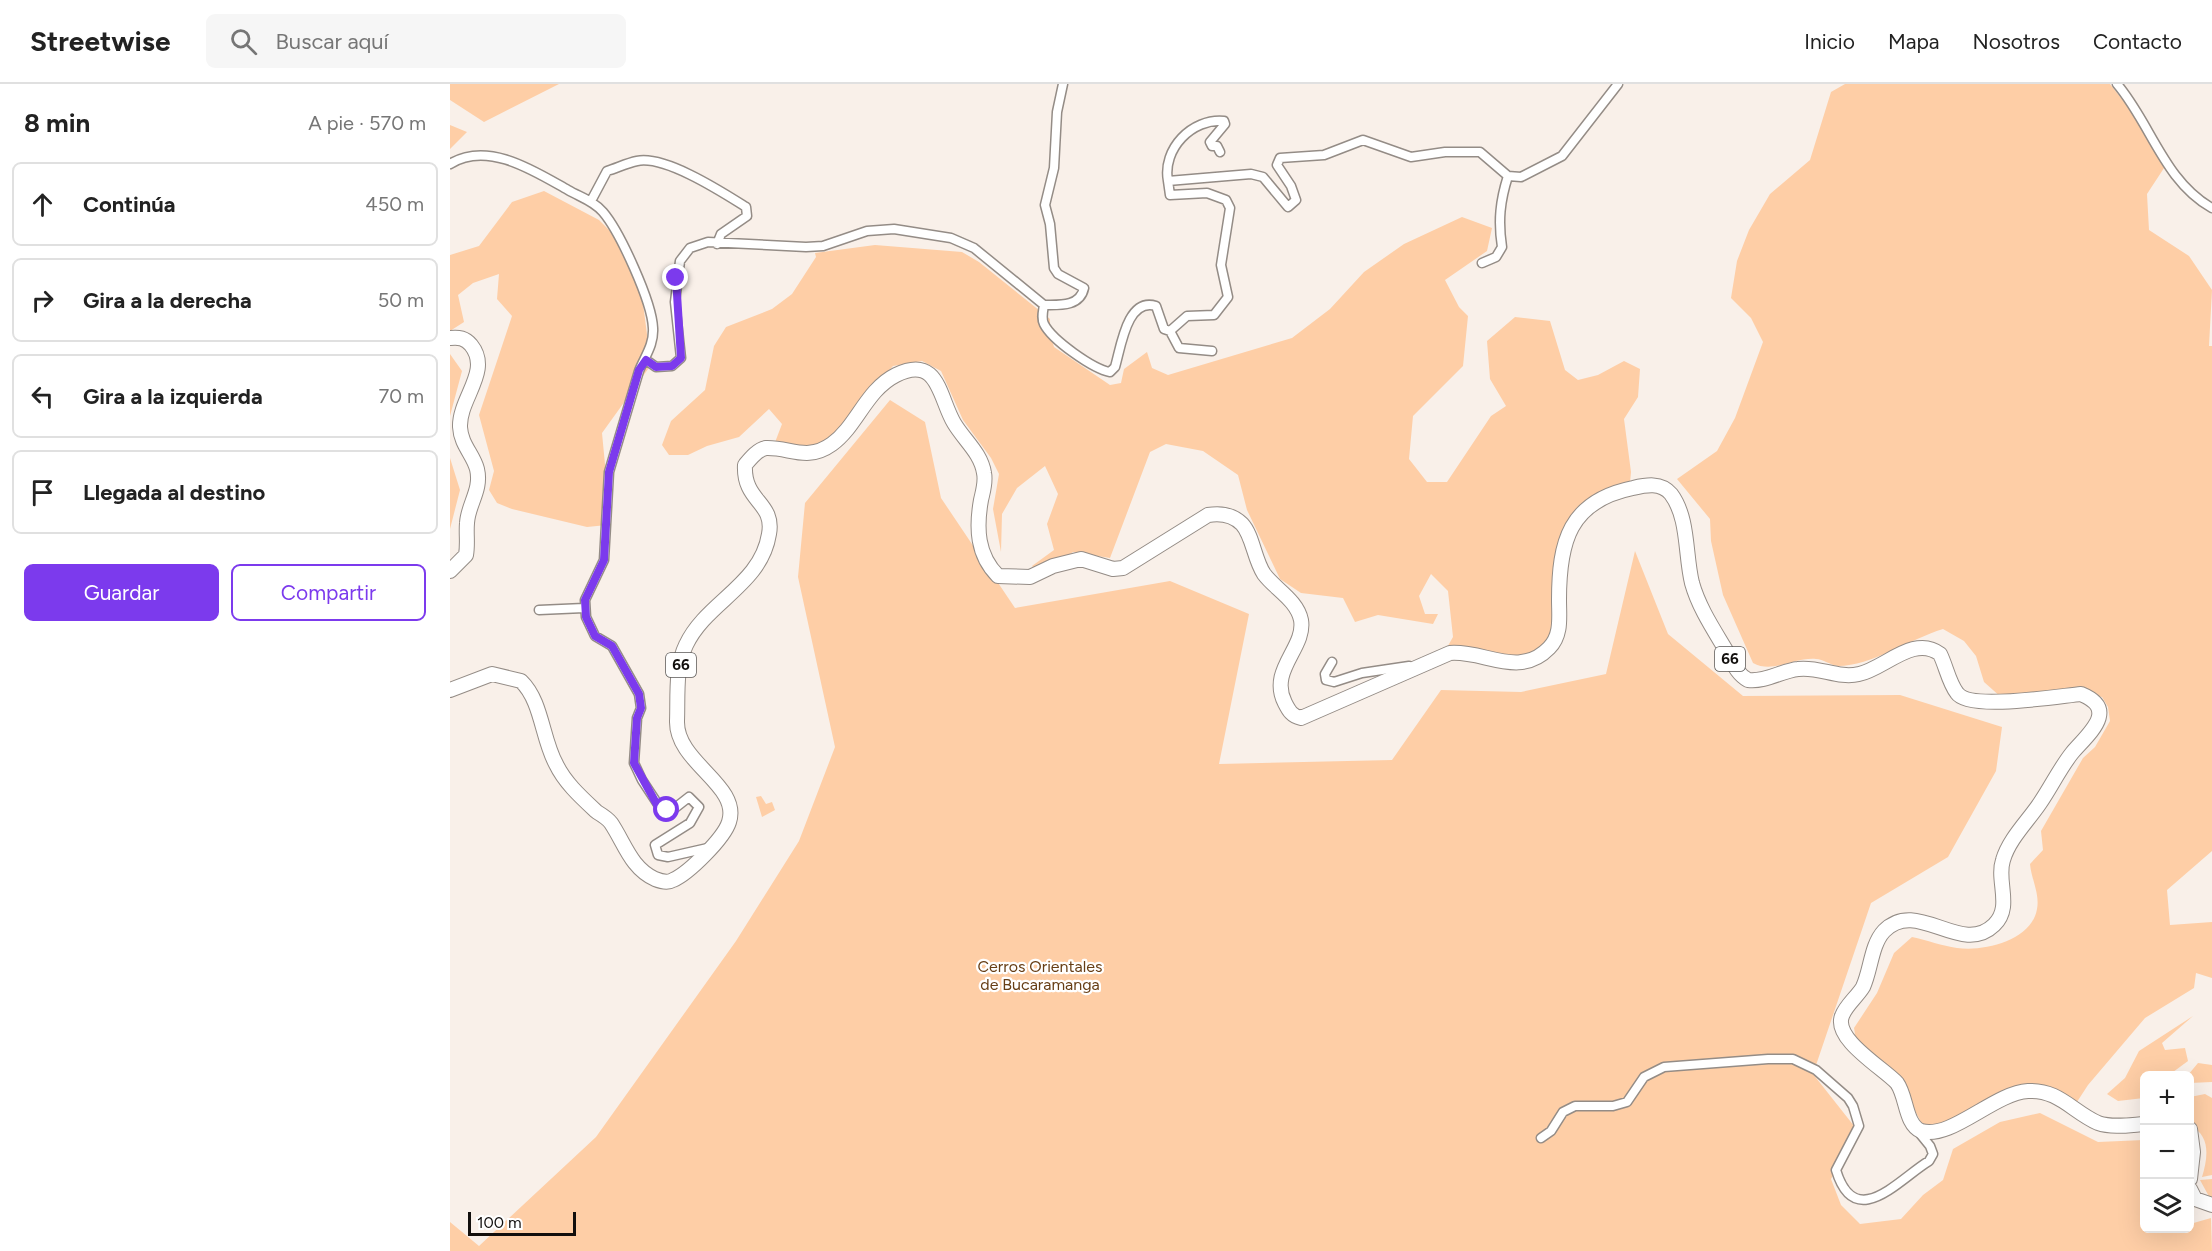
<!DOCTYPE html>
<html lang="es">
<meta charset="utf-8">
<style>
body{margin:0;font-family:Figtree,sans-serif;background:#f6f6f6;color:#222}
.controls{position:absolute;right:18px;bottom:18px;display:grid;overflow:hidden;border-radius:9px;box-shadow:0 6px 24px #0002}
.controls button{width:54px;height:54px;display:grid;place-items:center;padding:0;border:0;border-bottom:2px solid #e0e0e0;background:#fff;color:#222;font:30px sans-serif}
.scale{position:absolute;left:18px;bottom:15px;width:108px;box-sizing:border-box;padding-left:6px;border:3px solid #120f0d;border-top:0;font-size:16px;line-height:21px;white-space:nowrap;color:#120f0d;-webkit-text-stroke:4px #fff;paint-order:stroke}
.stop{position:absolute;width:18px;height:18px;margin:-14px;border:4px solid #7c3aed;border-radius:50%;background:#fff}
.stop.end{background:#7c3aed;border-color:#fff;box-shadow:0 2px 6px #0008}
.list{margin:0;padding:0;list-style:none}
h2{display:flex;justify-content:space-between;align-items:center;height:78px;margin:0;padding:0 24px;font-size:26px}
h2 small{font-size:20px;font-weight:400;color:#767676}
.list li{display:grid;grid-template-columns:39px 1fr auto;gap:18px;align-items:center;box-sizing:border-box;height:84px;margin:0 12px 12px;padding:0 12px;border:2px solid #e0e0e0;border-radius:9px}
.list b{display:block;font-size:22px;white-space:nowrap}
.list em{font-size:20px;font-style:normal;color:#767676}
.actions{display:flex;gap:12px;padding:18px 24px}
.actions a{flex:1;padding:14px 0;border:2px solid #7c3aed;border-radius:9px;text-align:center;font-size:21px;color:#7c3aed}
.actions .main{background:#7c3aed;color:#fff}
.icon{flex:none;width:33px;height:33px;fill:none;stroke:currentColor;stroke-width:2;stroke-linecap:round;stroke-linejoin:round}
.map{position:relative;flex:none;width:1762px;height:1167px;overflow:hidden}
header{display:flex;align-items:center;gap:36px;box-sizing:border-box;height:84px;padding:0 30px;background:#fff;border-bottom:2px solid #e0e0e0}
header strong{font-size:28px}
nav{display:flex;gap:33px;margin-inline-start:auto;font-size:21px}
.search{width:420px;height:54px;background:#f6f6f6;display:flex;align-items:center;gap:15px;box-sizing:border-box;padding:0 21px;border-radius:9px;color:#767676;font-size:22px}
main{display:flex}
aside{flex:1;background:#fff}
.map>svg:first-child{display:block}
.green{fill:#fecea6}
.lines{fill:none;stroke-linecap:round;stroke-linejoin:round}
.minor-casing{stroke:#948c86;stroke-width:11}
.trunk-casing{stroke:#948c86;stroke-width:16}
.minor{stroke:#fff;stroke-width:8}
.trunk{stroke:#fff;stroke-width:14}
.route{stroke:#7c3aed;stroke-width:8}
.labels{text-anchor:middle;stroke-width:4.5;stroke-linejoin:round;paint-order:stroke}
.shield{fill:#fff;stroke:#595756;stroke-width:1.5}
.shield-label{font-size:15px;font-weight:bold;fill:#120f0d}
.park-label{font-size:16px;fill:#673e15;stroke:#fff}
</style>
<header>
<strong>Streetwise</strong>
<div class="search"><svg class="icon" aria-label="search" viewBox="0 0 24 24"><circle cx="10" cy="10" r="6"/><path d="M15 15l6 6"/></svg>Buscar aquí</div>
<nav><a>Inicio</a><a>Mapa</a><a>Nosotros</a><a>Contacto</a></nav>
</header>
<main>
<aside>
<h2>8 min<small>A pie · 570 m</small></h2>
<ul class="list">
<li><svg class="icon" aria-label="ahead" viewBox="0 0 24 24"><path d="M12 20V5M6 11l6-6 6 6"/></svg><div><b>Continúa</b></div><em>450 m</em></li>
<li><svg class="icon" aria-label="right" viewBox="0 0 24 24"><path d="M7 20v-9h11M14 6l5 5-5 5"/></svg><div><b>Gira a la derecha</b></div><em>50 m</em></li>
<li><svg class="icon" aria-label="left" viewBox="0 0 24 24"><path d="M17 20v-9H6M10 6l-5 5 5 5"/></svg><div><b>Gira a la izquierda</b></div><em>70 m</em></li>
<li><svg class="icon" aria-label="arrive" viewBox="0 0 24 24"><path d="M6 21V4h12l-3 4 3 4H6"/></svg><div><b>Llegada al destino</b></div></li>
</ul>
<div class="actions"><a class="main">Guardar</a><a>Compartir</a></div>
</aside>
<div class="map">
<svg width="1762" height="1167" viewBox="0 0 1762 1167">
<rect width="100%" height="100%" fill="#f9f0e9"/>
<path class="green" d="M0 0H109L34 38 0 16Z
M1395 0H1660L1689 37 1716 81 1697 110 1699 146 1739 172 1762 206 1759 262H1762V767L1717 806 1720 841 1762 838V894L1746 889 1744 904 1695 934 1638 1001 1625 1021 1604 1006 1553 1018 1500 1045 1473 1042 1462 1021 1436 987 1407 962 1404 944 1427 909 1444 869 1462 853C1477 856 1492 862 1507 864 1535 868 1582 856 1587 825 1590 810 1581 794 1580 780L1593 766 1591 747 1633 674 1645 663 1660 637 1658 623 1652 613 1634 610 1552 614 1534 598 1526 572 1514 557 1493 545C1460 555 1421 582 1388 582 1380 581 1373 575 1366 575 1344 573 1323 590 1303 579L1273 511 1261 457 1260 435 1227 395 1267 367 1285 334 1313 258 1301 234 1281 214 1287 177 1299 146 1320 110 1360 76 1381 8Z
M0 41 17 48 0 65Z
M94 107 149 136 173 160 192 212 201 281 152 349 159 422 157 441 137 443 62 425 47 419 39 406 44 387 29 331 62 232 47 215 49 190 23 199 8 211 14 238 0 247V171L29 162 62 118Z
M1012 133 1042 144 1037 167 995 196 1009 223 1018 232 1013 282 963 332 959 375 977 398H997L1041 332 1056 322 1040 295 1037 257 1065 233 1100 237 1115 286 1128 296 1148 291 1174 277 1190 285 1188 313 1174 335 1181 388 1180 399 1118 441 1102 553 1076 576 995 567 1003 553 998 507 981 490 969 512 975 530H988L983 540 928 531 905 538 893 514 851 509 830 495 797 426 788 391 753 367 716 360 700 368 660 474 623 468 591 491 582 482 604 466 597 440 608 410 595 382 567 404 552 430 551 468 543 425 549 390 541 374 513 336 491 287 472 277 443 282 416 312 384 357 359 367 324 361 332 340 319 325 289 353 257 362 238 371H219L212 361 221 337 255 306 264 262 276 243 322 225 342 210 366 173 365 169 425 161 512 168 529 178 600 235V250L604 263 660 301 671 299 674 285 697 268 702 284 718 291 842 254 880 225 914 188 954 160Z
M0 270 12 287 0 332Z
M440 316 475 338 491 414 565 524 720 497 799 530 769 680 942 676 991 606 1071 608 1156 590 1185 467 1218 550 1293 612 1450 611 1552 643 1546 687 1498 773 1421 819 1363 990 1408 1047 1381 1095 1391 1121 1410 1140 1451 1135 1473 1111 1493 1096 1503 1065 1550 1038 1590 1029 1648 1058 1694 1056V1144H1740V1140L1761 1134 1762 1167H0V1138L29 1162 146 1053 286 857 349 757 385 663 348 493 355 419Z
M0 374 10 406 0 445Z
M311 712 316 720 322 718 325 726 312 733 306 713Z
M1743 932 1712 959 1715 966 1735 964 1738 977 1719 991 1694 992V1014L1668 1017 1657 1010 1675 994 1689 967Z
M1748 979 1762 981V998L1740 999 1738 991Z
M1755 1010 1762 1014V1091L1752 1093C1758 1074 1761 1051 1740 1042V1013Z
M1762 1095V1118L1750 1096Z"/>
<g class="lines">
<g class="minor-casing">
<path id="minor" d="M613 0 607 28 604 84 595 121 600 140 604 184 608 190 634 204C630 223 609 221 594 221 593 228 591 234 594 240 602 256 643 285 660 288L665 283C671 263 677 213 706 222L714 245 720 247 737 232 764 231 778 213 771 181 780 124 776 116 757 109 720 111 718 97 801 90 813 93 838 123 846 116 841 102 827 81 830 74 874 71 913 56 961 73 995 68H1030L1058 92 1071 93 1112 72 1168 0
M1667 0C1701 40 1714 97 1762 124
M0 80C38 56 86 88 118 106 130 113 144 117 153 128 170 148 202 218 203 244 204 261 195 272 189 287L159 388 154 476 135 516 136 533 145 552 162 562 189 610 191 624 187 634 184 679 192 696 211 725 225 724 239 713 249 723 240 739 205 761 208 771 218 773 262 763
M718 97C712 65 742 34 774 37L775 40 760 58 762 62H767L770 68
M141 117 157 87C167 84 177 79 187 77 215 71 272 108 296 123L297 132 271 150 267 160
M1032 179 1046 173 1052 163C1048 137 1050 117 1058 92
M720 247 729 264 762 267
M196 276 206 283 222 282 231 274 225 218 230 177 240 164 258 158 356 163 373 162 417 147 444 145 501 154 524 164 594 221
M89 526 134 524
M882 578 875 590 876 596 884 598 912 589 959 582
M1091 1054 1101 1047 1113 1028 1125 1022H1163L1177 1018 1194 993 1214 983 1318 975H1343L1366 986 1398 1014 1403 1022 1409 1042 1386 1086C1405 1149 1449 1095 1479 1077L1483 1070 1480 1062 1467 1046"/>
</g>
<g class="trunk-casing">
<path id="trunk" d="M0 254C9 253 15 254 21 261 42 287 9 314 10 343 11 361 23 370 27 385 32 406 18 420 17 439 16 450 18 460 16 471L0 487
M0 606 42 590 71 597C92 617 92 655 106 680 115 699 132 714 147 728 152 731 158 735 161 739 175 760 181 784 205 795 210 797 218 799 223 796 239 789 274 754 279 738 291 701 226 679 227 637 228 614 225 583 236 561 256 518 311 501 319 450 325 418 293 418 295 381 300 375 308 365 316 364 340 363 357 378 382 360 407 342 416 306 446 291 489 270 489 314 504 339 514 356 531 369 534 389 536 398 533 407 531 416 526 444 527 471 548 492L580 493 603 482 631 475 663 485 673 484 758 431C770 429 782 430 792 440 803 452 804 475 814 490 825 505 847 516 851 536 856 564 818 586 835 619 839 627 842 632 851 634L1000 569C1034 566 1069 595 1099 564 1112 551 1109 533 1109 516 1109 458 1119 417 1183 404 1196 401 1211 398 1221 410 1239 434 1235 471 1242 499 1249 524 1264 546 1277 568 1283 579 1287 590 1298 596 1316 598 1331 587 1348 585 1369 582 1388 595 1409 590 1434 585 1464 550 1490 570 1496 582 1499 599 1507 609 1519 627 1609 612 1631 610 1670 626 1637 651 1622 669 1610 684 1601 703 1590 719 1578 737 1559 755 1553 776 1546 797 1563 823 1544 841 1511 873 1467 813 1434 847 1421 861 1421 886 1413 903 1407 913 1396 921 1392 932 1383 955 1433 984 1447 999 1457 1013 1455 1040 1471 1047 1501 1056 1544 1009 1578 1007 1608 1005 1623 1028 1648 1039 1662 1044 1680 1041 1694 1040
M1740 1045 1743 1068 1740 1095
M1740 1105 1745 1115 1762 1121"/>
</g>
<use href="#minor" class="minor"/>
<use href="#trunk" class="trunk"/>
</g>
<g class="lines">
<path class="route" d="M217 726 206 719 184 679 187 634 191 624 189 610 162 562 145 552 136 533 135 516 154 476 159 388 189 286 196 276 206 283 222 282 231 274 226 194"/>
</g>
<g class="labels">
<g class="shield">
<rect x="1265" y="563" width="30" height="24" rx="4.5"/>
<rect x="216" y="569" width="30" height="24" rx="4.5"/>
</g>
<g class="shield-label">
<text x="1280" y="580">66</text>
<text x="231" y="586">66</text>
</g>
<g class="park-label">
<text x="590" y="888">Cerros Orientales<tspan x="590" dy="18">de Bucaramanga</tspan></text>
</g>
</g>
</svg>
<div class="controls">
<button>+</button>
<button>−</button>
<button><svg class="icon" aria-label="layers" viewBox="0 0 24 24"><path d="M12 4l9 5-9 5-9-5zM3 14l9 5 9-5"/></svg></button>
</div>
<div class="scale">100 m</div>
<div class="stop" style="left:217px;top:726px"></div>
<div class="stop end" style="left:226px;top:194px"></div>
</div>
</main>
